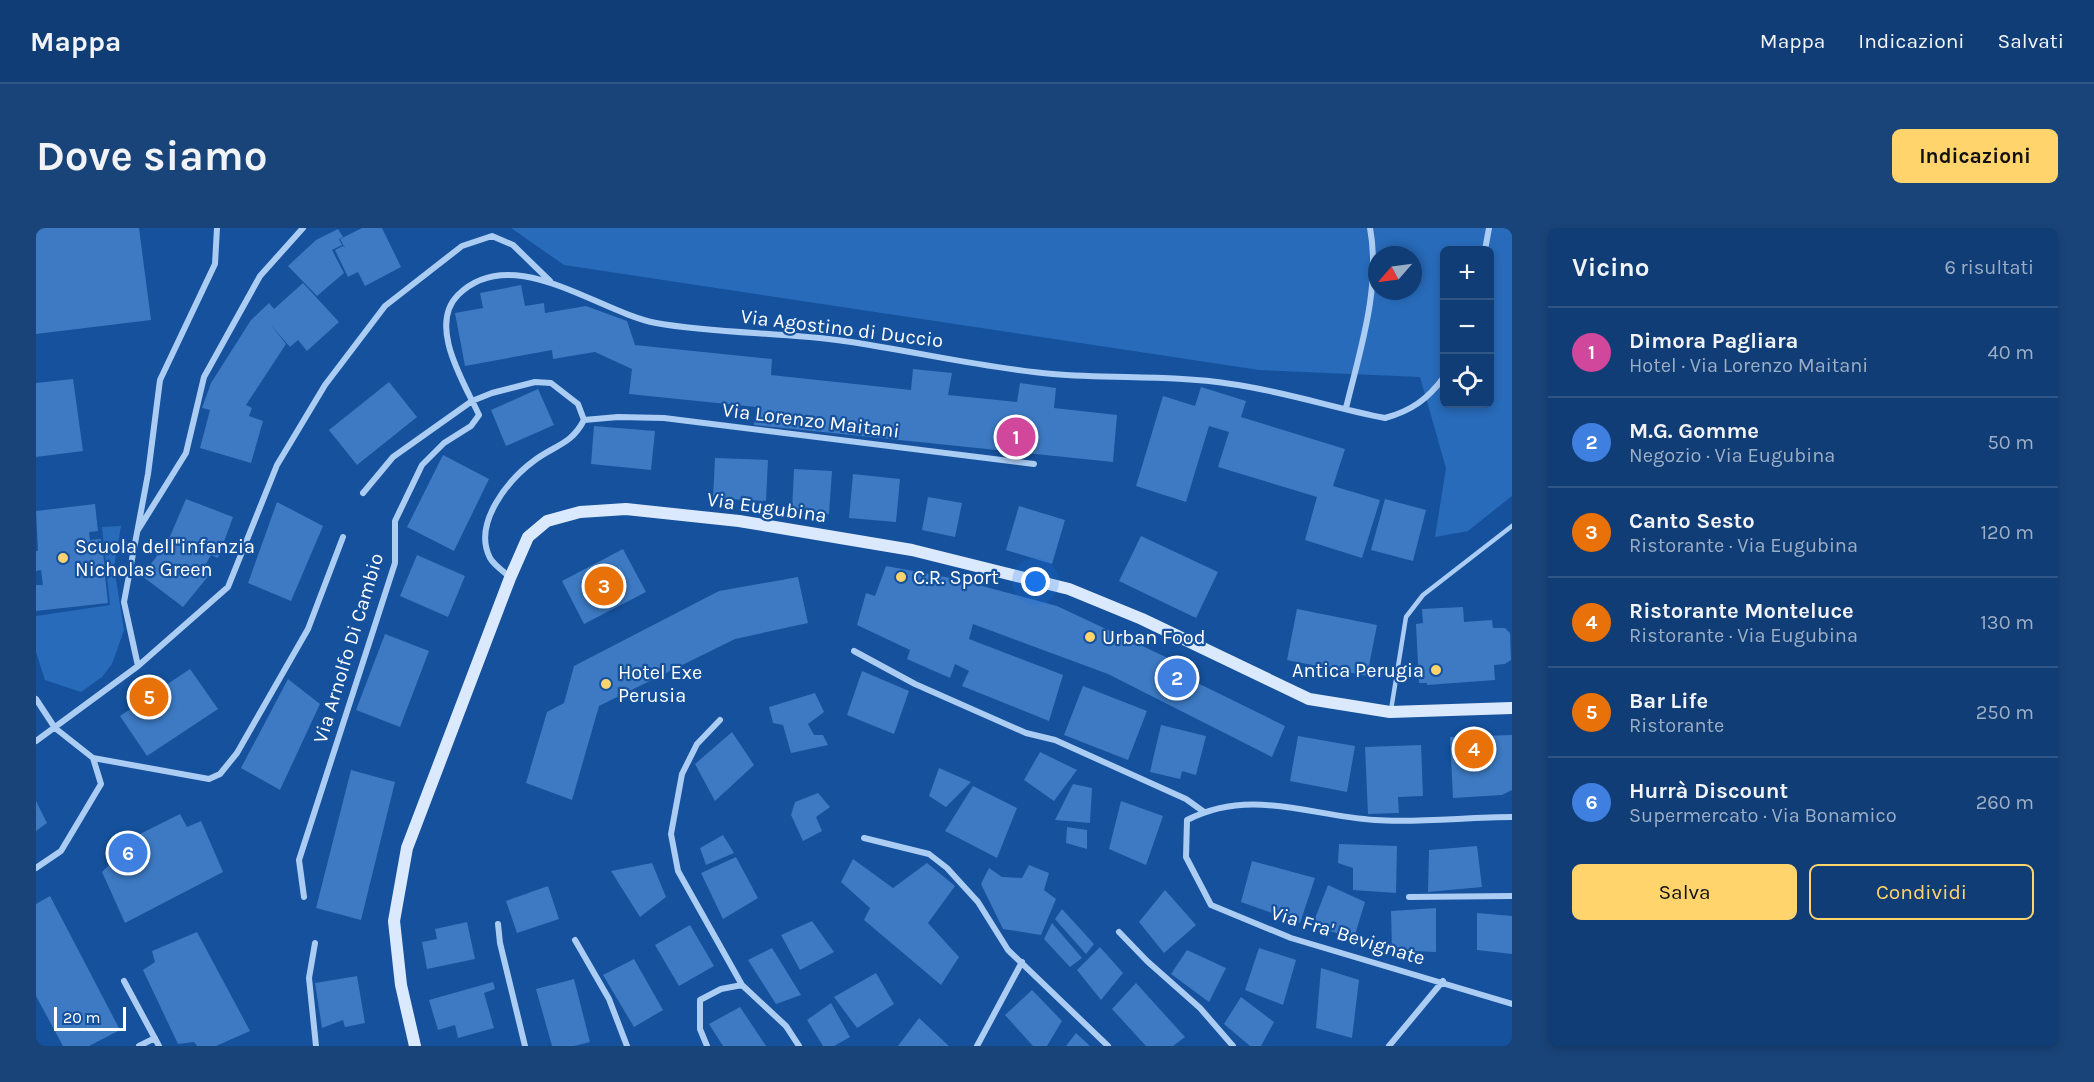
<!DOCTYPE html>
<html lang="it">
<meta charset="utf-8">
<style>
body{margin:0;font-family:Karla,sans-serif;background:#19447a;color:#f1f3f6}
.controls{position:absolute;right:18px;top:18px;display:grid;overflow:hidden;border-radius:9px;box-shadow:0 3px 9px #0003}
.controls button{width:54px;height:54px;display:grid;place-items:center;padding:0;border:0;border-bottom:2px solid #305687;background:#103d75;color:#f1f3f6;font:30px sans-serif}
.compass{position:absolute;left:1332px;top:18px;width:54px;height:54px;border-radius:50%;background:#103d75;box-shadow:0 3px 9px #0003;rotate:242deg}
.scale{position:absolute;left:18px;bottom:15px;width:72px;box-sizing:border-box;padding-left:6px;border:3px solid #fff;border-top:0;font-size:16px;line-height:21px;white-space:nowrap;color:#fff;-webkit-text-stroke:4px #15519c;paint-order:stroke}
.you{position:absolute;left:1000px;top:354px;width:21px;height:21px;margin:-15px;border:4px solid #fff;border-radius:50%;background:#1a73e8;box-shadow:0 0 0 9px #1a73e833}
.badge{display:grid;place-items:center;width:39px;height:39px;border-radius:50%;background:#ffd46d;color:#fff;font-size:20px;font-weight:700}
.pin{position:absolute;translate:-50% -50%;border:3px solid #fff;box-shadow:0 2px 6px #0006}
.list{margin:0;padding:0;list-style:none}
h2{display:flex;justify-content:space-between;align-items:center;height:78px;margin:0;padding:0 24px;font-size:26px}
h2 small{font-size:20px;font-weight:400;color:#9caec5}
.list li{display:grid;grid-template-columns:39px 1fr auto;gap:18px;align-items:center;box-sizing:border-box;height:90px;padding:0 24px;border-top:2px solid #305687}
.list b{display:block;font-size:22px;white-space:nowrap}
.list p{margin:0;font-size:20px;white-space:nowrap;color:#9caec5}
.list em{font-size:20px;font-style:normal;color:#9caec5}
.actions{display:flex;gap:12px;padding:18px 24px}
.actions a{flex:1;padding:14px 0;border:2px solid #ffd46d;border-radius:9px;text-align:center;font-size:21px;color:#ffd46d}
.actions .main{background:#ffd46d;color:#111}
.icon{flex:none;width:33px;height:33px;fill:none;stroke:currentColor;stroke-width:2;stroke-linecap:round;stroke-linejoin:round}
.map{position:relative;flex:none;width:1476px;height:818px;overflow:hidden;border-radius:9px}
header{display:flex;align-items:center;gap:36px;box-sizing:border-box;height:84px;padding:0 30px;background:#103d75;border-bottom:2px solid #305687}
header strong{font-size:28px}
nav{display:flex;gap:33px;margin-inline-start:auto;font-size:21px}
.intro{display:flex;align-items:center;justify-content:space-between;box-sizing:border-box;height:144px;padding:0 36px}
h1{margin:0;font-size:42px}
.button{padding:15px 27px;border-radius:9px;background:#ffd46d;color:#111;font-size:21px;font-weight:700}
main{display:flex;gap:36px;padding:0 36px}
aside{flex:1;background:#103d75;border-radius:9px;box-shadow:0 3px 9px #0003}
.map>svg:first-child{display:block}
.green{fill:#286bba;fill-rule:evenodd}
.building{fill:#3d7ac3}
.lines{fill:none;stroke-linecap:round;stroke-linejoin:round}
.lane{stroke:#abccf3;stroke-width:4.5}
.street{stroke:#abccf3;stroke-width:6}
.secondary{stroke:#dae9fd;stroke-width:12}
.poi-dot{fill:#ffd46d;stroke:#15519c;stroke-width:2}
.labels{text-anchor:middle;stroke-width:4.5;stroke-linejoin:round;paint-order:stroke}
.street-label{font-size:20px;fill:#fff;stroke:#15519c}
.poi-label{font-size:20px;fill:#fff;stroke:#15519c;text-anchor:start}
</style>
<header>
<strong>Mappa</strong>
<nav><a>Mappa</a><a>Indicazioni</a><a>Salvati</a></nav>
</header>
<div class="intro"><h1>Dove siamo</h1><a class="button">Indicazioni</a></div>
<main>
<div class="map">
<svg width="1476" height="818" viewBox="0 0 1476 818">
<rect width="100%" height="100%" fill="#15519c"/>
<path class="green" d="M475 0H1476V268L1432 303 1399 309 1410 240 1384 149 1223 142 528 37ZM1408 22H1454V176H1408ZM1341 27H1377V63H1341Z
M85 298 78 339 88 402 76 436 66 449 45 464 9 452 0 424V388L74 377 66 299Z"/>
<path class="building" d="M0 0H103L115 92 0 106Z
M326 0H346L365 39 329 58 322 44 312 49 299 22 307 18 309 20 304 11Z
M302 1 307 9 301 12 303 11 306 17 296 22 308 45 281 68 252 38 280 12Z
M267 55 303 94 271 123 262 112 254 119 234 96 250 116 210 177 216 180 213 188 227 193 215 235 164 220 174 182 166 180 175 155 215 92 233 75 238 81Z
M485 57 489 78 508 75 509 85 550 78 591 93 599 117 736 131 735 147 875 162 877 141 916 145 912 167 981 174 984 155 1020 160 1018 180 1081 187 1077 234 718 197 720 179 593 166 596 141 559 124 517 131 516 122 429 138 419 85 447 80 444 65Z
M37 151 47 223 0 229V155Z
M353 154 381 189 321 237 293 202Z
M1165 159 1210 173 1205 189 1309 221 1297 258 1344 272 1326 330 1269 312 1281 269 1182 239 1193 204 1173 198 1150 274 1100 258 1127 168 1159 178Z
M502 161 518 197 470 218 455 182Z
M558 198 619 203 615 242 555 236Z
M407 227 453 251 418 323 371 299Z
M679 230 732 232 730 273 677 270Z
M758 241 796 243 793 286 756 283Z
M817 246 864 251 860 294 813 290Z
M892 269 926 275 919 309 886 302Z
M150 271 197 289 182 330 175 327 167 341 174 346 147 379 106 348 132 313Z
M1349 271 1390 282 1377 333 1335 322Z
M241 274 287 298 255 373 212 355Z
M59 276 62 303 53 304 54 312 65 311 69 340 57 342 58 349 69 348 72 375 0 383V357H7L5 342 0 343V323H2L0 283Z
M983 278 1029 292 1016 336 970 322Z
M1105 308 1182 344 1160 390 1083 353Z
M587 321 610 364 548 396 526 353Z
M381 327 429 348 412 389 364 368Z
M850 338 920 351 1021 378 1134 431 1131 440 1249 498 1236 529 1072 446 937 396 933 411 1027 447 1013 493 926 458 933 443 919 436 914 450 871 431 874 422 821 397 830 365 839 368Z
M762 349 772 395 699 411 563 478 536 572 490 555 511 484 528 475 538 438 683 363Z
M1427 379 1428 394 1456 392 1457 400H1469L1474 405 1475 432 1469 436 1458 437 1459 452 1391 457V455H1383L1380 396 1387 395 1386 381Z
M1261 381 1341 397 1331 448 1251 432Z
M349 406 393 423 364 499 320 482Z
M154 441 182 481 111 528 84 488Z
M826 443 873 463 858 506 811 487Z
M252 451 284 476 244 562 205 540Z
M1047 458 1111 483 1092 532 1028 507Z
M779 465 788 484 772 496 778 507H787L792 517 755 525 747 497 737 495 733 479Z
M1125 497 1170 508 1160 547 1146 543 1144 551 1114 544Z
M696 504 718 537 679 573 659 536Z
M1476 507V562L1466 567 1417 570 1414 509Z
M1262 508 1319 518 1311 564 1254 553Z
M1385 517 1387 568 1362 569 1363 585 1332 586 1329 519Z
M1004 524 1041 542 1018 573 988 552Z
M903 540 935 554 910 579 893 568Z
M315 542 359 554 325 692 280 680Z
M1037 556 1056 560 1054 595 1019 592Z
M937 558 981 580 961 630 909 603Z
M782 565 794 579 780 589 786 603 767 613 755 587 759 574Z
M0 573 11 595 0 603Z
M1085 573 1127 588 1110 637 1073 621Z
M144 586 151 599 165 593 187 644 89 695 66 644 75 635 72 622Z
M1031 599 1051 602V621L1030 615Z
M687 607 698 625 670 637 664 620Z
M1303 616 1361 618 1360 665 1317 662V640L1302 635Z
M1441 618 1446 659 1392 664 1393 622Z
M700 629 722 670 687 691 665 645Z
M817 631 857 660 891 635 919 658 892 695 923 729 905 757 828 692 834 680 805 654Z
M1216 633 1279 650 1264 695 1205 674Z
M616 635 630 669 604 689 575 643Z
M993 637 1013 645 1008 662 1020 671 1005 707 967 701 945 656 953 640 966 649 986 650Z
M1292 657 1329 674 1318 710 1276 698Z
M512 658 523 691 481 705 470 673Z
M1129 662 1160 697 1128 725 1103 694Z
M14 668 84 802 53 818H27L0 768V676Z
M1400 680V724L1356 722 1355 683Z
M1026 681 1058 716 1050 726 1019 691Z
M1441 685 1476 688V726L1441 722Z
M776 693 798 724 764 742 745 707Z
M431 694 439 731 391 741 386 714 401 711 399 701Z
M1016 695 1046 730 1034 739 1008 711Z
M654 697 678 738 643 758 619 717Z
M161 704 214 803 180 818H161L158 814 142 816 107 742 119 734 116 723Z
M1064 719 1087 745 1065 772 1041 742Z
M736 720 765 767 740 776 712 732Z
M1223 720 1260 732 1247 777 1209 762Z
M1151 722 1190 740 1173 774 1135 746Z
M598 731 627 782 598 799 567 747Z
M1285 740 1323 752 1316 810 1280 800Z
M840 745 858 776 821 800 798 769Z
M321 748 329 795 309 799 307 792 286 800 279 755Z
M538 751 554 814 538 818H516L500 761Z
M457 754 459 761 448 765 458 800 422 810 419 797 402 802 393 772Z
M1100 755 1149 809 1137 818H1110L1076 781Z
M996 762 1026 793 1011 818H997L969 787Z
M1205 769 1238 794 1225 818H1214L1188 796Z
M795 775 814 809 798 818H787L771 792Z
M704 779 730 818H687L673 796Z
M883 790 913 818H862Z
M1040 805 1054 818H1030Z"/>
<g class="lines">
<path class="lane" d="M1355 482 1370 389 1387 367 1476 298"/>
<path class="street" d="M1449 22 1453 0
M1310 180C1324 122 1345 60 1334 0
M548 192 582 189 628 190 998 236
M327 265 357 229 436 173 456 165 499 154 515 155 542 176 548 192C535 217 519 217 499 232 473 251 436 295 454 330 458 337 468 344 474 349
M102 302 150 225 168 149 224 48 267 0
M818 423 879 456 990 505 1019 512 1150 571 1168 584
M102 438 88 374 112 246 124 152 179 36 181 0
M0 471 19 500 57 530 173 551 184 546 201 525 272 401 307 309
M684 492 661 516 646 546 635 606 642 643 706 757
M0 513 102 438 192 359 241 237 289 157 349 78 426 18 456 8 477 17 514 53
M1476 589C1432 589 1382 595 1339 592 1273 588 1215 559 1151 592L1150 629 1175 677 1255 710 1476 776
M828 610 893 626 911 640 942 674 972 722 1072 818
M0 640 25 623 65 556 57 530
M268 669 263 632 359 335V293L386 237 408 215 435 198 443 187C429 156 391 98 422 67 476 13 562 84 620 95 681 106 746 104 808 113 878 123 947 140 1017 146 1076 151 1137 147 1195 156 1247 163 1297 180 1349 190 1375 183 1392 171 1408 149
M1373 669 1476 668
M462 696 464 715 489 818
M1083 704 1111 733 1164 780 1197 818
M539 712 573 771 591 818
M279 715 273 750 280 818
M88 753 123 818
M103 818 119 810
M671 818 664 801V772L685 761 706 757 750 798 763 818
M941 818 986 734
M1353 818 1407 753"/>
<path class="secondary" d="M379 818 365 757 358 693 371 620 474 350 492 309 511 293 544 284 590 281 703 293 876 322 1033 361 1106 391 1273 471 1354 484 1476 480"/>
</g>
<g class="poi-dot">
<circle cx="27" cy="330" r="6"/>
<circle cx="865" cy="349" r="6"/>
<circle cx="1054" cy="409" r="6"/>
<circle cx="1400" cy="442" r="6"/>
<circle cx="570" cy="456" r="6"/>
</g>
<g class="labels">
<g class="street-label">
<text transform="translate(806 100) rotate(7)" y="7">Via Agostino di Duccio</text>
<text transform="translate(775 192) rotate(7)" y="7">Via Lorenzo Maitani</text>
<text transform="translate(731 279) rotate(8)" y="7">Via Eugubina</text>
<text transform="translate(312 420) rotate(-73)" y="7">Via Arnolfo Di Cambio</text>
<text transform="translate(1312 707) rotate(17)" y="7">Via Fra' Bevignate</text>
</g>
<g class="poi-label">
<text x="39" y="325">Scuola dell''infanzia<tspan x="39" dy="23">Nicholas Green</tspan></text>
<text x="877" y="356">C.R. Sport</text>
<text x="1066" y="416">Urban Food</text>
<text x="1388" y="449" text-anchor="end">Antica Perugia</text>
<text x="582" y="451">Hotel Exe<tspan x="582" dy="23">Perusia</tspan></text>
</g>
</g>
</svg>
<div class="controls">
<button>+</button>
<button>−</button>
<button><svg class="icon" aria-label="locate" viewBox="0 0 24 24"><circle cx="12" cy="12" r="6"/><path d="M12 2v4M12 18v4M2 12h4M18 12h4"/></svg></button>
</div>
<svg class="compass" viewBox="-18 -18 36 36"><path d="M0-13l5 13h-10z" fill="#e53935"/><path d="M0 13l5-13h-10z" fill="#9caec5"/></svg>
<div class="scale">20 m</div>
<div class="you"></div>
<div class="pin badge" style="left:980px;top:209px;background:#d1479c">1</div>
<div class="pin badge" style="left:1141px;top:450px;background:#3f7fe0">2</div>
<div class="pin badge" style="left:568px;top:358px;background:#e8710a">3</div>
<div class="pin badge" style="left:1438px;top:521px;background:#e8710a">4</div>
<div class="pin badge" style="left:113px;top:469px;background:#e8710a">5</div>
<div class="pin badge" style="left:92px;top:625px;background:#3f7fe0">6</div>
</div>
<aside>
<h2>Vicino<small>6 risultati</small></h2>
<ul class="list">
<li><span class="badge" style="background:#d1479c">1</span><div><b>Dimora Pagliara</b><p>Hotel · Via Lorenzo Maitani</p></div><em>40 m</em></li>
<li><span class="badge" style="background:#3f7fe0">2</span><div><b>M.G. Gomme</b><p>Negozio · Via Eugubina</p></div><em>50 m</em></li>
<li><span class="badge" style="background:#e8710a">3</span><div><b>Canto Sesto</b><p>Ristorante · Via Eugubina</p></div><em>120 m</em></li>
<li><span class="badge" style="background:#e8710a">4</span><div><b>Ristorante Monteluce</b><p>Ristorante · Via Eugubina</p></div><em>130 m</em></li>
<li><span class="badge" style="background:#e8710a">5</span><div><b>Bar Life</b><p>Ristorante</p></div><em>250 m</em></li>
<li><span class="badge" style="background:#3f7fe0">6</span><div><b>Hurrà Discount</b><p>Supermercato · Via Bonamico</p></div><em>260 m</em></li>
</ul>
<div class="actions"><a class="main">Salva</a><a>Condividi</a></div>
</aside>
</main>
